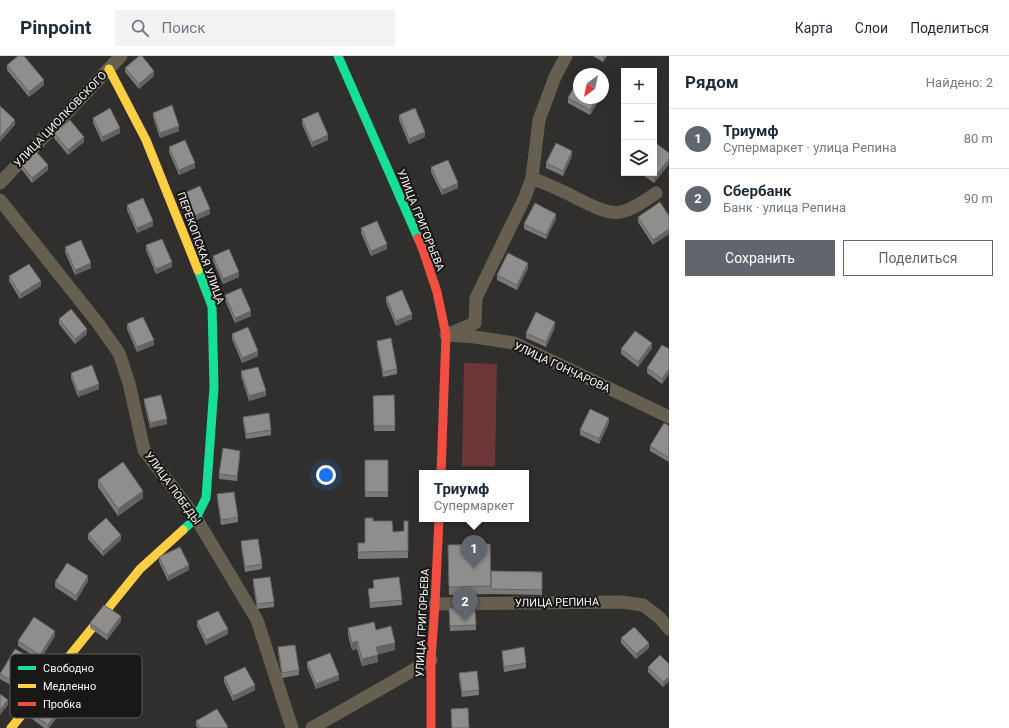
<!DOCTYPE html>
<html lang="ru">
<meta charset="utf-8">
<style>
body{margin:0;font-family:Roboto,sans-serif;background:#f2f2f3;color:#1f2937}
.controls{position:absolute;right:12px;top:12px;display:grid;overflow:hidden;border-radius:0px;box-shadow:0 2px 10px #0003}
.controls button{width:36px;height:36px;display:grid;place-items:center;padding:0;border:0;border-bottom:1px solid #e0e1e3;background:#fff;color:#1f2937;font:20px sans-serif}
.compass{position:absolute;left:573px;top:12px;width:36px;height:36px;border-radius:50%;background:#fff;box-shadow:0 2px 10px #0003;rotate:213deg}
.you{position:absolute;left:326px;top:419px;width:14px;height:14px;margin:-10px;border:3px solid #fff;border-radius:50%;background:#1a73e8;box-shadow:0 0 0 6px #1a73e833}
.badge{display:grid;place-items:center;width:26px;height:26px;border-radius:50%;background:#61656d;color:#fff;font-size:13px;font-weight:700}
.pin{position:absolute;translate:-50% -33px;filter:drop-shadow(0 1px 2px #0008)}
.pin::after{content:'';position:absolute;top:21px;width:14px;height:12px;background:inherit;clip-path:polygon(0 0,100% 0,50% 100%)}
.popup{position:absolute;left:419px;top:414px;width:110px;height:52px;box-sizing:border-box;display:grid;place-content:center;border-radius:0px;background:#fff;filter:drop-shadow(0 1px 3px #0005);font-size:13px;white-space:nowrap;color:#747a83}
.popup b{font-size:15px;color:#1f2937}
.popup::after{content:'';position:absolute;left:50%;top:100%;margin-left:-8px;border:8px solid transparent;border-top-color:#fff}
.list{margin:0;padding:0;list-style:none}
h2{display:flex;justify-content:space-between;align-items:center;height:52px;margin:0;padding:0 16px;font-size:17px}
h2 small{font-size:13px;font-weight:400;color:#747a83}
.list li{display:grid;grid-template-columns:26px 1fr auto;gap:12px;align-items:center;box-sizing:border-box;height:60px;padding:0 16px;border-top:1px solid #e0e1e3}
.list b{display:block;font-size:15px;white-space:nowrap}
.list p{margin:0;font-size:13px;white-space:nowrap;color:#747a83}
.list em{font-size:13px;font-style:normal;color:#747a83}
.actions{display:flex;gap:8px;padding:12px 16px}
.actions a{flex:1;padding:9px 0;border:1px solid #61656d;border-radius:0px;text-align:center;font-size:14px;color:#61656d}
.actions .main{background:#61656d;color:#fff}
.icon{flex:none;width:22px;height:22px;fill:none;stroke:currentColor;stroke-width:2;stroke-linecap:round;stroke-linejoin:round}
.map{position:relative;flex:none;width:669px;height:672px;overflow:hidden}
header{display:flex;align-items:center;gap:24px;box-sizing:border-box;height:56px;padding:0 20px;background:#fff;border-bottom:1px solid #e0e1e3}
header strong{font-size:19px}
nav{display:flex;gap:22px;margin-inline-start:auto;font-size:14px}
.search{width:280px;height:36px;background:#f2f2f3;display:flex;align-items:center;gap:10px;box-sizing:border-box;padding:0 14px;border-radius:0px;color:#747a83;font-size:15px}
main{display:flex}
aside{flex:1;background:#fff}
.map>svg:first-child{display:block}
.green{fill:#6d3739}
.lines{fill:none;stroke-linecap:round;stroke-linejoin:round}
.street{stroke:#645f4f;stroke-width:13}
.fast{stroke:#16e098;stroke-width:9}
.slow{stroke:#ffcf43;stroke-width:9}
.jam{stroke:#f24e42;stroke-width:9}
.wall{fill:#7b7a79}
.shaded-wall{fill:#646363}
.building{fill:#8f8e8d;stroke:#646363}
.labels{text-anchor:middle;stroke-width:4;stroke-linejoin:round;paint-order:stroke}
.street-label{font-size:11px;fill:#f6f4f3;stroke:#191716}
.key{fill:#191716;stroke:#5b5958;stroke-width:1}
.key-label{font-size:11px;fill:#f6f4f3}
</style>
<header>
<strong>Pinpoint</strong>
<div class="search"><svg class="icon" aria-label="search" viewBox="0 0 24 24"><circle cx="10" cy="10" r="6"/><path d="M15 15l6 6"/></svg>Поиск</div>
<nav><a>Карта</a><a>Слои</a><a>Поделиться</a></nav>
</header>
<main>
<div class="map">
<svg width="669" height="672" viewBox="0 0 669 672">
<rect width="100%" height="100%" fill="#302f2e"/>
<path class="green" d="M464 307 497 308 495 410H462Z"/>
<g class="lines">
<path class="street" d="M532 122C543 127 554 131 564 136 578 142 606 160 621 156 634 153 646 144 656 137
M0 127 121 0
M0 144 97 266 119 297 129 327 144 394 196 462 257 564 292 672
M446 279 475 267 476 242 525 141 532 122 539 64 555 21 566 0
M450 279 475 281 514 287 669 361
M435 548 621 546 643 549 660 562 669 573
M312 672 431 604"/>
<path class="fast" d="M338 0 418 182
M183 474 196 462 206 442 214 331 212 250 198 214"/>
<path class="slow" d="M109 13 146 84 198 214
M11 672 140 513 183 474"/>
<path class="jam" d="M418 182 423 194 437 236 446 279 441 417
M431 672V604L435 548 439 463"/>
</g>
<path class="wall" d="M593 0H607L603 6Z
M7 9 44 29 29 41 7 14Z
M125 12 154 20 139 33 125 16Z
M568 42H600L590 59 568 47Z
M153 57 179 75 160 82 153 61Z
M399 59 425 81 409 88 399 64Z
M93 62 120 77 102 86 93 67Z
M302 63 328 84 312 91 302 68Z
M54 77 84 86 68 99 54 82Z
M169 91 195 112 179 119 169 96Z
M669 97V108L654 127 640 117H654Z
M572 100 563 120 546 112V107Z
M19 106 48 114 32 127 19 110Z
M431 111 458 132 442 139 431 116Z
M184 137 210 158 194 165 184 142Z
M660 146 653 189 638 166V161Z
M127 149 153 170 137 177 127 154Z
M556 163 546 183 524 173V168Z
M361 172 387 193 371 200 361 177Z
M146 189 172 211 156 218 146 194Z
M65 191 91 212 75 219 65 196Z
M213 200 239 221 223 228 213 205Z
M528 212 517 234 497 224V219Z
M9 220 41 230 20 243 9 225Z
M225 239 251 260 235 267 225 244Z
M386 241 412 263 396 270 386 246Z
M59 263 87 278 75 288 59 268Z
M127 268 154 289 137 296 127 273Z
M555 271 546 291 526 282V277Z
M232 278 258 300 242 307 232 283Z
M377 285 397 313V318L383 321 377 290Z
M652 292 638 311 621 298V293Z
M669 293V318L662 328 647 317V312Z
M241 315 266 340 249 345 241 320Z
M71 317 99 333 78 341 71 322Z
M394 339 395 375H374L373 340Z
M144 343 167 368 150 372 144 347Z
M243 361 271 374V379L246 383 243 366Z
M609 367 599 388 580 379V374Z
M669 370V406L650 395V390Z
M240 400 237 425 219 423V418Z
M365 404H388V441H365Z
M98 424 143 442 118 460 98 431Z
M217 438 238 461V466L221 469 217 443Z
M373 465 393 476 404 475 408 465V502L358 503V487H365Z
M88 478 121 484 103 500 88 483Z
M241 485 262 508V513L245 516 241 490Z
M448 489 491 515 542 516V539L491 538 449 539Z
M159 501 189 514 168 525 159 506Z
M253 523 274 546V551L257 553 253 528Z
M373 524 402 544V549L370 552 368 533H373Z
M88 525 76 545 55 531V526Z
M449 552H475L476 574 450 575Z
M121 565 107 584 90 572V567Z
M197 565 228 578 206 589 197 570Z
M348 572 376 574 395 594 378 598V606L362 610 357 593 352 594 348 579Z
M55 580 40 604 18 590V585Z
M621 582 649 592 636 603 621 587Z
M278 591 299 614V619L282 622 278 596Z
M502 595 526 607V612L504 616 502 600Z
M307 606 339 624 316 633 307 611Z
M669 608 663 631 648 616V611Z
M34 609 19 634 0 623V618Z
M92 613 78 632 61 620V616Z
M459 617 479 634V639L462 641 459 622Z
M224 621 255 634 233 645 224 626Z
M62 655 49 672H44L31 662V657Z
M196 665 228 672H198L196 670Z"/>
<path class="shaded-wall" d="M604 0H607L603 6V1Z
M154 15V20L139 33V28Z
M44 24V29L29 41V36Z
M597 42H600L590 59V54Z
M15 64V69L0 86V81Z
M179 70V75L160 82V77Z
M120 72V77L102 86V81Z
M425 76V81L409 88V83Z
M328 79V84L312 91V86Z
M84 81V86L68 99V94Z
M572 95V100L563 120V115Z
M669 103V108L654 127V122Z
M195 107V112L179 119V114Z
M48 109V114L32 127V122Z
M458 127V132L442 139V134Z
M210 153V158L194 165V160Z
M556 158V163L546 183V179Z
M153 165V170L137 177V172Z
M669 173V178L653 189V184Z
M387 188V193L371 200V195Z
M172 206V211L156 218V213Z
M91 207V212L75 219V214Z
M528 207V212L517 234V229Z
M239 216V221L223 228V223Z
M41 225V230L20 243V238Z
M251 255V260L235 267V262Z
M412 258V263L396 270V265Z
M555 266V271L546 291V286Z
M87 273V278L75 288V283Z
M154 284V289L137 296V291Z
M652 287V292L638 311V306Z
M258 295V300L242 307V302Z
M669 313V318L662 328V323Z
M99 328V333L78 341V336Z
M266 335V340L249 345V340Z
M609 362V367L599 388V383Z
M167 363V368L150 372V367Z
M240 395V400L237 425V420Z
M143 435V442L118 460V453Z
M121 479V484L103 500V495Z
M189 509V514L168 525V520Z
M88 520V525L76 545V540Z
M121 560V565L107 584V579Z
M228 573V578L206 589V584Z
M55 575V580L40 604V599Z
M357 585V593L352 594V587Z
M395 587V594L376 599V591Z
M649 587V592L636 603V598Z
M378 599V606L362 610V603Z
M34 604V609L19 634V629Z
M92 608V613L78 632V628Z
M339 619V624L316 633V628Z
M669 621V626L663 631V626Z
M255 629V634L233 645V640Z
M8 644V649L0 659V654Z
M62 650V655L49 672H48V669Z"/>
<path class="building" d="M18 0H24L44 24 29 36 7 9Z
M139 0H142L154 15 139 28 125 12Z
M579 22V42H597L590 54 568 42Z
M172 49 179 70 160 77 153 57Z
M0 50 15 64 0 81Z
M110 52 120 72 102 81 93 62Z
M415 52 425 76 409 83 399 59Z
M318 56 328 79 312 86 302 63Z
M70 64 84 81 68 94 54 77Z
M185 84 195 107 179 114 169 91Z
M556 87 572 95 563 115 546 107Z
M657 88 669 97V103L654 122 647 117H654V92Z
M34 93 48 109 32 122 19 106Z
M448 104 458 127 442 134 431 111Z
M200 130 210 153 194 160 184 137Z
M143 142 153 165 137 172 127 149Z
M660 146 669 160V173L653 184 638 161Z
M535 147 556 158 546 179 524 168Z
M377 165 387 188 371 195 361 172Z
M162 183 172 206 156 213 146 189Z
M81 184 91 207 75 214 65 191Z
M229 193 239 216 223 223 213 200Z
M508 197 528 207 517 229 497 219Z
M29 208 41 225 20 238 9 220Z
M241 232 251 255 235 262 225 239Z
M402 234 412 258 396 265 386 241Z
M71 253 87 273 75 283 59 263Z
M536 256 555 266 546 286 526 277Z
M143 261 154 284 137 291 127 268Z
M248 271 258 295 242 302 232 278Z
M635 275 652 287 638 306 621 293Z
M391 282 397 313 383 316 377 285Z
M662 289 669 293V313L662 323 647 312Z
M92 309 99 328 78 336 71 317Z
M258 311 266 335 249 340 241 315Z
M161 339 167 363 150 367 144 343Z
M394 339 395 370H374L373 340Z
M590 353 609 362 599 383 580 374Z
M269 357 271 374 246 378 243 361Z
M664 367 669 370V402L650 390Z
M223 392 240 395 237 420 219 418Z
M365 404H388V436H365Z
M123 406 143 435 118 453 98 424Z
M234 436 238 461 221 464 217 438Z
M106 462 121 479 103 495 88 478Z
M365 462H373V465H392L393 476 404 475V465H408V495L358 496V487H365Z
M258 483 262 508 245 511 241 485Z
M490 488 491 530 449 531 448 489Z
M180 491 189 509 168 520 159 501Z
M67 507 88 520 76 540 55 526Z
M491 515 542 516V534L491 533Z
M270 521 274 546 257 548 253 523Z
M399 521 402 544 370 547 368 533 374 532 373 524Z
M104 549 121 560 107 579 90 567Z
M449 552H475L476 569 450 570Z
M218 555 228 573 206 584 197 565Z
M34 561 55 575 40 599 18 585Z
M374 566 376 574 391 570 395 587 376 591 378 599 362 603 357 585 352 587 348 572Z
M634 571 649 587 636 598 621 582Z
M295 589 299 614 282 617 278 591Z
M524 591 526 607 504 611 502 595Z
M15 593 34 604 19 629 0 618Z
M75 597 92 608 78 628 61 616Z
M330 597 339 619 316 628 307 606Z
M660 599 669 608V621L663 626 648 611Z
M245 611 255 629 233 640 224 621Z
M477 615 479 634 462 636 459 617Z
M0 638 8 644 0 654Z
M45 639 62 650 48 669 31 657Z
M468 652 469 672H452L451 653Z
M217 653 228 671 226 672H201L196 665Z"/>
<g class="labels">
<g class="street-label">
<text transform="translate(60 63) rotate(-46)" y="4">УЛИЦА ЦИОЛКОВСКОГО</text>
<text transform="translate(421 164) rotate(68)" y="4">УЛИЦА ГРИГОРЬЕВА</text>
<text transform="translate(201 192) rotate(70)" y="4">ПЕРЕКОПСКАЯ УЛИЦА</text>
<text transform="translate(562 311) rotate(25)" y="4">УЛИЦА ГОНЧАРОВА</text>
<text transform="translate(173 432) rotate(54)" y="4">УЛИЦА ПОБЕДЫ</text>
<text transform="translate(557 546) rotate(-1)" y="4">УЛИЦА РЕПИНА</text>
<text transform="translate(422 567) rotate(-87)" y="4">УЛИЦА ГРИГОРЬЕВА</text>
</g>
</g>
<rect x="10" y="598" width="132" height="64" rx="6" class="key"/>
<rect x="18" y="610" width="18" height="4" fill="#16e098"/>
<rect x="18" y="628" width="18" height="4" fill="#ffcf43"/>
<rect x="18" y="646" width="18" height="4" fill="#f24e42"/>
<g class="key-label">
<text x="43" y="616">Свободно</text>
<text x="43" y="634">Медленно</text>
<text x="43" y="652">Пробка</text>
</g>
</svg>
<div class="controls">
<button>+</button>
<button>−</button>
<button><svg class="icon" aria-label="layers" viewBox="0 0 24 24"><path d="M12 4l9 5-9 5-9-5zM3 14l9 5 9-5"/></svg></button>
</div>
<svg class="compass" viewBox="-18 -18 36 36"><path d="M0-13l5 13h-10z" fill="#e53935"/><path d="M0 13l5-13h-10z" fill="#747a83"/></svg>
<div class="you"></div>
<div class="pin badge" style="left:474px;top:512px">1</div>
<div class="popup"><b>Триумф</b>Супермаркет</div>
<div class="pin badge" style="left:465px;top:565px">2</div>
</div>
<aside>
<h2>Рядом<small>Найдено: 2</small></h2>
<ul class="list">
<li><span class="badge">1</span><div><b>Триумф</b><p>Супермаркет · улица Репина</p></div><em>80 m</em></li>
<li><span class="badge">2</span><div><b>Сбербанк</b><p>Банк · улица Репина</p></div><em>90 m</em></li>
</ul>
<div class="actions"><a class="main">Сохранить</a><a>Поделиться</a></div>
</aside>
</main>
